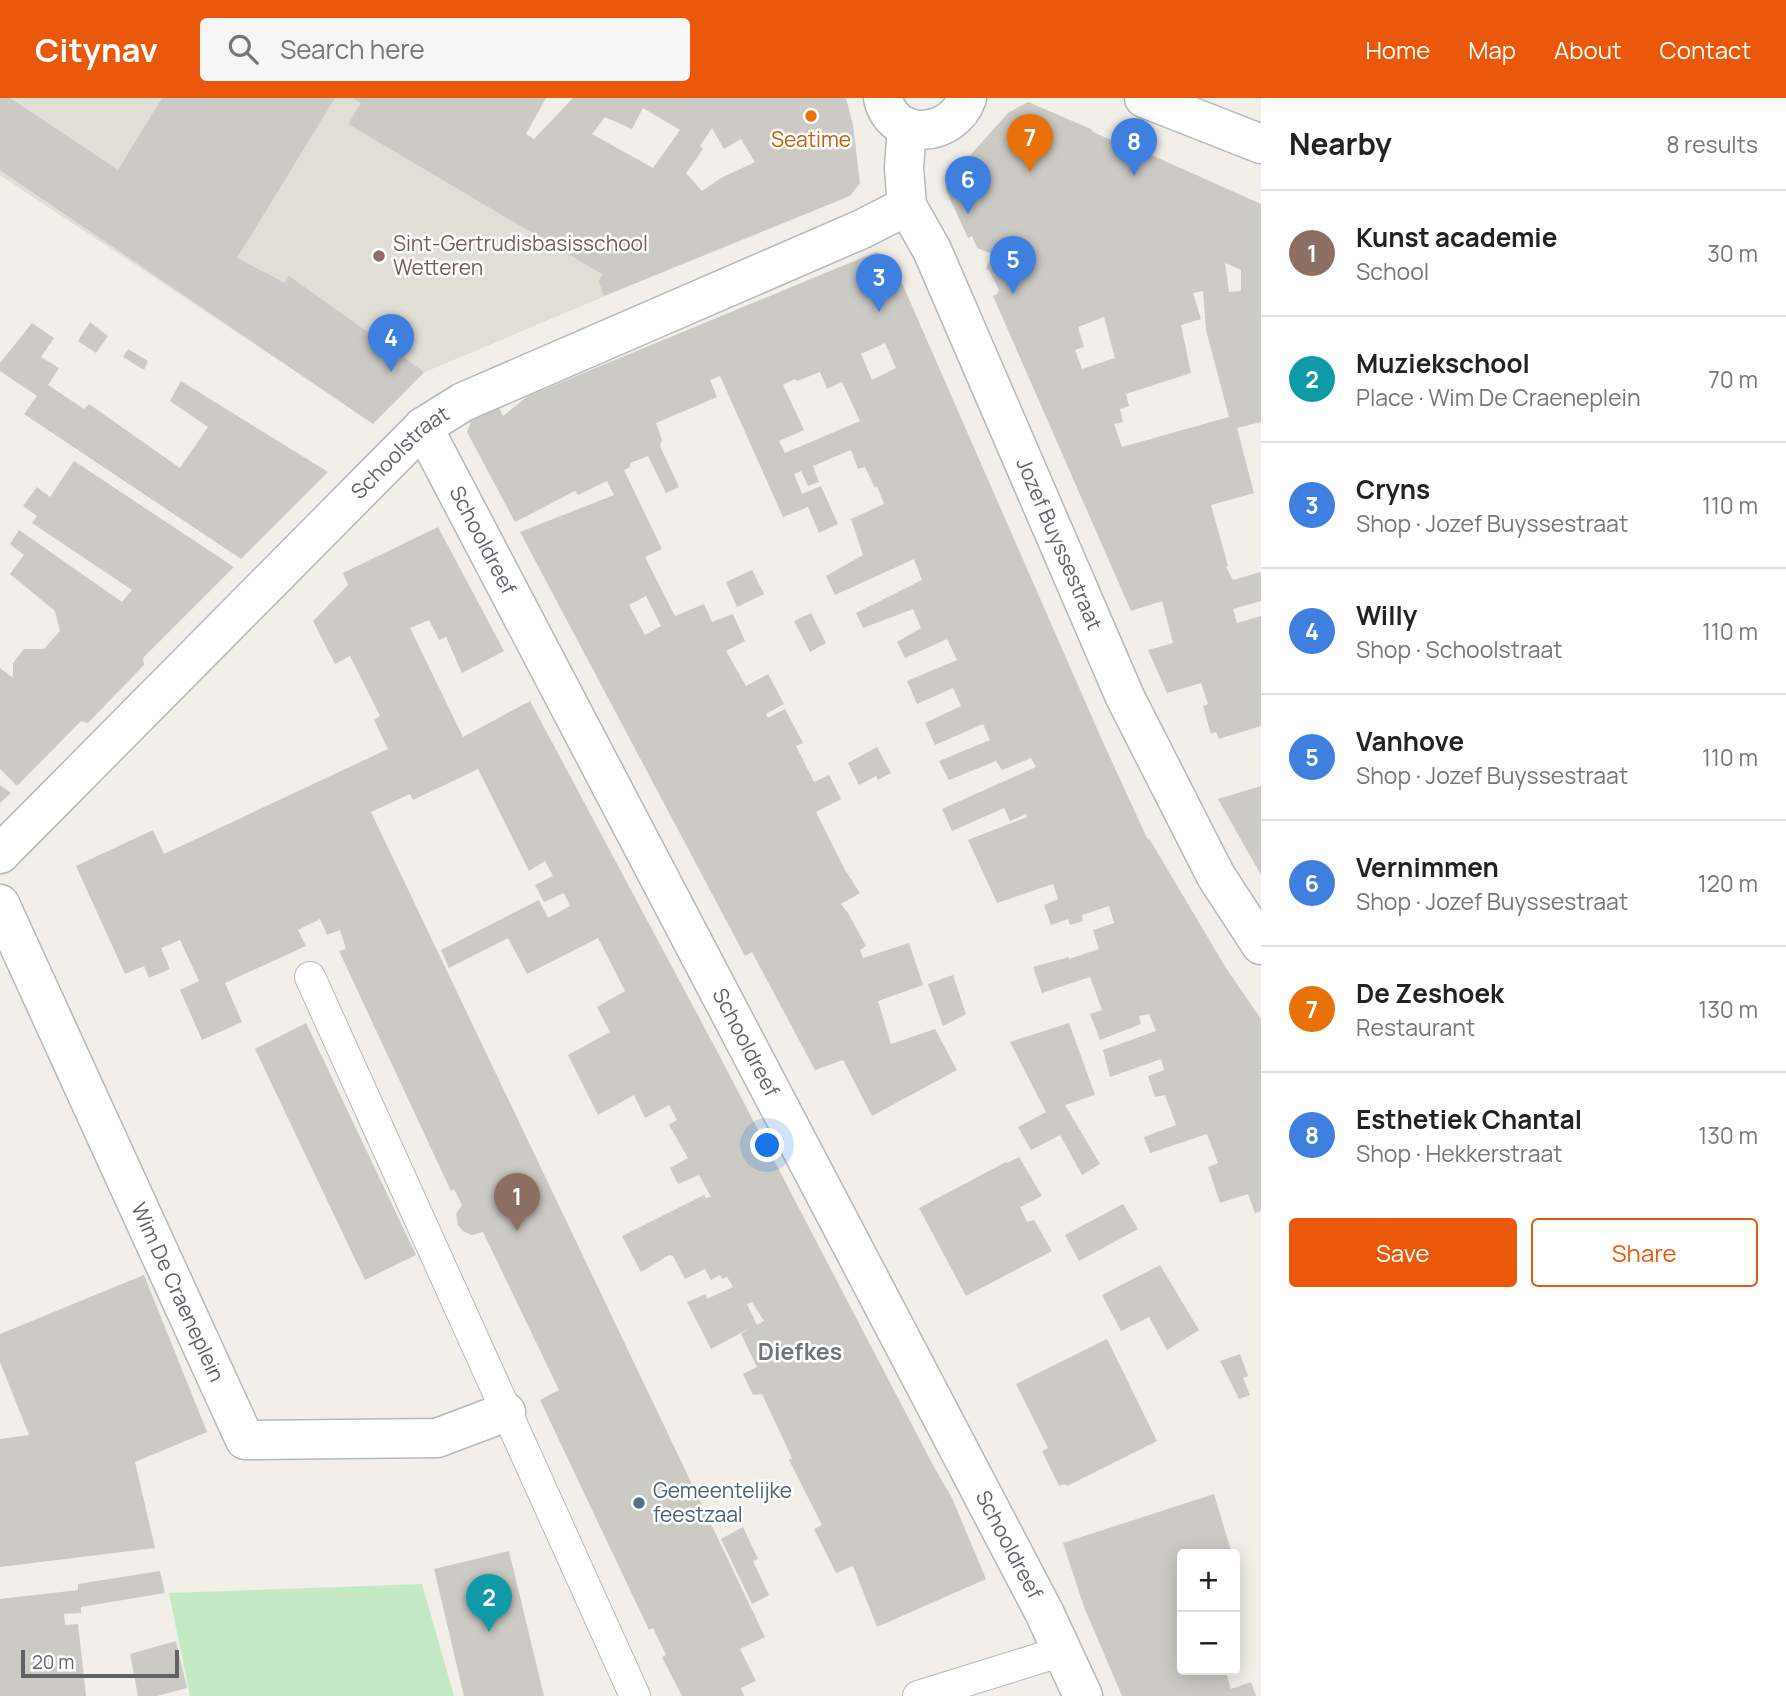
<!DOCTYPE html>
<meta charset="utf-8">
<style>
body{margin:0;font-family:Manrope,sans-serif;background:#f6f6f6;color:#222}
.controls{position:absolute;right:21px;bottom:21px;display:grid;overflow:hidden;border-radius:7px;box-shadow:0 4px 18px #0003}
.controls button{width:63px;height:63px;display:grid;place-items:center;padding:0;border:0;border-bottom:2px solid #e0e0e0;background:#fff;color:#222;font:35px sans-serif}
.scale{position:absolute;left:21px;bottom:18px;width:158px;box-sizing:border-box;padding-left:7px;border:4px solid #5f6368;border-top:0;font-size:19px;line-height:24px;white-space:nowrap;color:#5f6368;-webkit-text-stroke:5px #fff;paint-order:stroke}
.you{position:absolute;left:768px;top:1048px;width:24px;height:24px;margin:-18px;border:5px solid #fff;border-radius:50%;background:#1a73e8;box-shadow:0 0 0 10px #1a73e833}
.badge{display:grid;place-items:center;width:46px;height:46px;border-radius:50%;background:#ea580c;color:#fff;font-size:23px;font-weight:700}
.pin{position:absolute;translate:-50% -58px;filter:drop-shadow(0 2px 4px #0008)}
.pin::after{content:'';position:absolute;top:37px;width:24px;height:21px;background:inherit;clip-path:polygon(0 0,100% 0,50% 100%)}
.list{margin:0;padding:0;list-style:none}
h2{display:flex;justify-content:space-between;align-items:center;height:91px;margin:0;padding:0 28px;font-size:30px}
h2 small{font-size:23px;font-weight:400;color:#767676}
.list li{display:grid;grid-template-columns:46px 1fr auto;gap:21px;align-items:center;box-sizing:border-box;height:126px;padding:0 28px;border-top:2px solid #e0e0e0}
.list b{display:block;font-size:26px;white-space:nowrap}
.list p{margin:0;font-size:23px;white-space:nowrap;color:#767676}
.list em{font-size:23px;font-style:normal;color:#767676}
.actions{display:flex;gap:14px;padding:21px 28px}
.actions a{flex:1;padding:16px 0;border:2px solid #ea580c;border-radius:7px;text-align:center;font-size:24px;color:#ea580c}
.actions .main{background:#ea580c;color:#fff}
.icon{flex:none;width:38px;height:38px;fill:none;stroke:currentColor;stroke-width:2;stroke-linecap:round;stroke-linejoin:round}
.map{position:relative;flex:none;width:1261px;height:1598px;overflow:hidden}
header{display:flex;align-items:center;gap:42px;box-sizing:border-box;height:98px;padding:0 35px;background:#ea580c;color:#fff}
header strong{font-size:33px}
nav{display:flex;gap:38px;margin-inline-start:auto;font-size:24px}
.search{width:490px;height:63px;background:#f6f6f6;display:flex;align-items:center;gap:18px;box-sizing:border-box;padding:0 24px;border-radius:7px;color:#767676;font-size:26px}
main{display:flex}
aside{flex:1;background:#fff}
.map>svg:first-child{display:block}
.education{fill:#e1ded6}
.green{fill:#c5e8c5}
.building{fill:#cccac5;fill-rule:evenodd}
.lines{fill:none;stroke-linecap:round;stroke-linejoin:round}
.service-casing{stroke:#b5b8bc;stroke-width:32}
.pedestrian-casing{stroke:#b5b8bc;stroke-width:41}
.minor-casing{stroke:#b5b8bc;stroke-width:41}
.service{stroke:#fff;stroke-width:30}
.pedestrian{stroke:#fff;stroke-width:38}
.minor{stroke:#fff;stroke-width:38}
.food-dot{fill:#e8710a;stroke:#fff;stroke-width:2.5}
.education-dot{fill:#8d6e63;stroke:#fff;stroke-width:2.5}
.service-dot{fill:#5c6f8a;stroke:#fff;stroke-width:2.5}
.labels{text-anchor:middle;stroke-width:5;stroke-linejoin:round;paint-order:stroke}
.food-label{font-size:21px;fill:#c56008;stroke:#fff}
.education-label{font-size:21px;fill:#785e54;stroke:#fff;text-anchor:start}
.street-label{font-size:21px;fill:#5f6368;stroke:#fff}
.service-label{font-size:21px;fill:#4e5e75;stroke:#fff;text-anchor:start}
.neighbourhood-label{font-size:23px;font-weight:bold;fill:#70757a;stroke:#fff}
</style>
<header>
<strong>Citynav</strong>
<div class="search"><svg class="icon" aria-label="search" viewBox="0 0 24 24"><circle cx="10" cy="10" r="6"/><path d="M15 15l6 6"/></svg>Search here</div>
<nav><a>Home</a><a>Map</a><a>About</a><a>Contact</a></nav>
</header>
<main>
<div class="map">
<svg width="1261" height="1598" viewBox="0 0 1261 1598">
<rect width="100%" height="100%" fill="#f1efe8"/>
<path class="education" d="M0 0H460L643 182 425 274 392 307 333 265 316 287 0 77Z"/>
<path class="green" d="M422 1486 454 1598H190L169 1495Z"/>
<path class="building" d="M0 0H10L118 72 162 0H335L237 160 285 185 289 178 424 274 373 326 0 72Z
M352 0H546L526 36 534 41 573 0H846L853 27 860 85 850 98 604 198 599 184 602 176 348 26 361 5ZM643 10 680 32 653 70 592 36 605 19 632 31ZM712 30 724 51 741 41 755 64 721 80 702 93 686 75 703 51 700 48Z
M1028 4 1091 31 1093 34 1143 56 1147 55 1261 106V324L1237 330 1254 395 1211 407 1228 468 1226 469 1233 482 1261 474V503L1233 511 1237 525 1261 518V628L1219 641 1216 634 1211 636 1203 608 1208 606 1201 585 1167 595 1148 552 1173 545 1162 503 1131 513 993 198 997 196 999 192 989 172 986 171 992 156 977 150 972 138 968 140 946 92 948 82 1008 15ZM1225 165 1241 172V193L1229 194ZM1203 193 1206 232 1229 319 1122 349 1114 326 1123 324 1120 311 1129 308 1126 296 1191 275 1181 227 1201 221 1193 195ZM1104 219 1115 260 1082 271 1075 252 1084 249 1078 229Z
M876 154 891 160 1102 642 1147 740 1150 742 1226 870 1261 921V1113L1255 1115 1248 1096 1220 1105 1208 1069 1218 1065 1207 1036 1150 1055 1144 1039 1176 1027 1165 997 1155 999 1148 978 1164 972 1161 961 1110 979 1103 952 1156 933 1149 916 1139 918 1141 926 1100 942 1090 916 1102 912 1090 879 1042 895 1033 869 1069 859V861L1099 851 1093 832 1114 825 1109 808 1082 817 1083 823 1070 827 1068 821 1051 827 1044 807 1058 801 1053 786 997 805 968 742 1027 719 1026 716 1010 723 1004 710 952 733 942 711 1036 669 1031 660 1002 672 996 663 949 682 939 663 990 642 983 626 935 647 925 625 961 608 953 590 917 606 907 583 957 562 947 541 905 560 897 544 921 530 913 511 863 530 856 515 922 482 914 461 835 497 826 478 863 457 851 421 884 406 877 388 875 390 865 369 858 371 851 352 813 368 819 384 808 388 801 373 794 376 802 396 821 388 838 426 819 435 808 409 783 419 720 278 710 282 717 299 656 325 662 342 660 348 679 389 666 395 648 358 630 365V369L624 372 662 451 645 459 675 518 704 506 712 524 733 516 745 543 726 553 746 588 768 576 784 606 766 616 768 620 785 611 803 645 796 648 814 684 829 677 841 701 816 714 845 772 860 795 841 806 848 815 866 848 860 852 863 860 909 845 923 887 878 903 891 946 935 931 957 972 872 1018 843 962 815 972 752 854 745 858 520 434 614 397 607 383 578 397 575 393 515 424 467 334 472 321 499 310 503 318 528 298ZM885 245 896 270 872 282 861 256ZM820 274 827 291 842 284 860 323 785 355 779 343 804 332 783 287 795 281 797 283ZM646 498 661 528 645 537 629 507Z
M90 224 108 238 96 255 78 243Z
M32 225 54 240 41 259 59 270 48 287 84 311 89 306 180 370 208 329 170 303 181 283 328 374 241 461 24 316 37 298 0 273V265Z
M128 251 148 263 144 272 123 259Z
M74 363 234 469 143 560 144 567 88 625 81 623 17 688 0 671V570L13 580V565L24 551H44L60 533 55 513 10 476 24 457 10 446 19 432 122 504 132 492 32 425 37 418 23 408 37 389 50 399Z
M438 429 504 553 462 575 446 539 439 542 429 522 410 530 463 639 530 603 718 955 934 1369 952 1400 986 1481 877 1529 853 1468 836 1475 814 1431 822 1427 789 1362 792 1360 762 1296 753 1297 743 1276 757 1269 741 1236 750 1230 711 1251 687 1204 706 1196 707 1201 733 1189 727 1179 722 1181 720 1177 711 1182 705 1171 685 1181 673 1158 669 1157 641 1174 622 1138 704 1097 706 1100 711 1099 699 1077 678 1086 670 1070 688 1060 669 1027 677 1022 669 1007 645 1020 634 997 598 1017 568 957 610 934 597 909 625 893 598 840 527 876 508 840 449 870 441 852 539 802 548 820 570 808 564 795 544 804 535 787 553 778 545 763 529 773 478 671 413 702 410 696 371 714 765 1539 740 1551 756 1583 741 1590 744 1598H682L662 1559 666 1557 653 1530 649 1532 540 1302 559 1292 483 1134 472 1137 463 1133 458 1127 456 1116 462 1107 454 1091 451 1093 339 853 346 851 340 832 327 837 320 821 298 832 306 848 225 885 242 924 202 942 180 892 199 883 180 842 161 850 170 871 149 880 144 868 125 876 76 768 153 732 164 756 388 651 374 622 380 618 350 558 335 566 313 523 348 487 343 475ZM752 1204 764 1223 757 1227 747 1206Z
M752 472 764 496 737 509 726 484Z
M811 515 826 545 810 554 794 523Z
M877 649 891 675 878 682 876 678 859 687 848 665Z
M0 687 11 695 0 705Z
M1261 688V777L1218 701Z
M953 877 966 916 943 928 928 886Z
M306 925 416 1157 365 1182 255 951Z
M1069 925 1095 997 1065 1007 1100 1066 1082 1077 1060 1037 1031 1052 1018 1029 1046 1014 1010 944Z
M1019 1059 1042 1098 1020 1109 1027 1124 1034 1122 1052 1153 966 1198 919 1110 1006 1064 1007 1065Z
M1123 1106 1138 1131 1079 1163 1065 1137Z
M1160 1167 1199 1232 1167 1252 1149 1219 1121 1233 1102 1197Z
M144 1177 207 1334 135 1364 155 1450 0 1469V1341L29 1337 0 1264V1236Z
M1107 1241 1157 1343 1067 1388 1065 1386 1059 1388 1042 1353 1048 1350 1016 1286Z
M1240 1256 1248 1278 1243 1280 1250 1297 1239 1301 1220 1263Z
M1214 1396 1232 1456H1182V1572H1225L1231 1591 1251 1584 1256 1598H1122L1084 1509 1063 1445Z
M743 1429 758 1461 753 1463 769 1497 752 1506 721 1441Z
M509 1453 544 1598H464L434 1471Z
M160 1473 165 1495 81 1509V1515L64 1516 65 1527 78 1526 86 1598H0V1501L78 1492V1486Z
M176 1543 187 1590 157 1598H138L130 1556Z"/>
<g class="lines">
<g class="service-casing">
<path id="service" d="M310 879 635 1598
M918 1598 1063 1553"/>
</g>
<g class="pedestrian-casing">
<g id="pedestrian">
<path id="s1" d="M0 806 245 1342 437 1340 506 1314"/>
</g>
</g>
<g class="minor-casing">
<g id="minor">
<path d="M883 0C893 45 953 40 967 0"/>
<path d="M1144 0 1261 46"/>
<path id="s2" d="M907 29 904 70 907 108 932 152 1125 599 1216 778 1261 847"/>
<path id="s3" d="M423 329 1044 1514 1083 1598"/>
<path id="s4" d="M0 756 423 329 463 304 862 131 907 108"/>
</g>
</g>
<use href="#service" class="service"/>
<use href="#pedestrian" class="pedestrian"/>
<use href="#minor" class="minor"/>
</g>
<circle class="food-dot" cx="811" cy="18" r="7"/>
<circle class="education-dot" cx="379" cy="158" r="7"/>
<circle class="service-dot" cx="639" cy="1405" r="7"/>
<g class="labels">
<g class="food-label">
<text x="811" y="49">Seatime</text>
</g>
<g class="education-label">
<text x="393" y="153">Sint-Gertrudisbasisschool<tspan x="393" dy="24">Wetteren</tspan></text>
</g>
<g class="street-label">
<text dy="7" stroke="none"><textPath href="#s4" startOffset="567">Schoolstraat</textPath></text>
<text dy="7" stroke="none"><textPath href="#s3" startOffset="128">Schooldreef</textPath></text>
<text dy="7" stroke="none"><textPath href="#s2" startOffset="450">Jozef Buyssestraat</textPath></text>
<text dy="7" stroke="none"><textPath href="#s3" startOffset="695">Schooldreef</textPath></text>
<text dy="7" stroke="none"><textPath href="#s1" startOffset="427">Wim De Craeneplein</textPath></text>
<text dy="7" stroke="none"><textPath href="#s3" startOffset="1262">Schooldreef</textPath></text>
</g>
<g class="service-label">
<text x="653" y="1400">Gemeentelijke<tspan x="653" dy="24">feestzaal</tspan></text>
</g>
<g class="neighbourhood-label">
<text x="800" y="1262">Diefkes</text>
</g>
</g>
</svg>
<div class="controls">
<button>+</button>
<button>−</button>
</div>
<div class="scale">20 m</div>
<div class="you"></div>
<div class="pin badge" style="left:517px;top:1133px;background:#8d6e63">1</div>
<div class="pin badge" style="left:489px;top:1534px;background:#0f9aa8">2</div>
<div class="pin badge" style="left:879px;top:214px;background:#3f7fe0">3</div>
<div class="pin badge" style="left:391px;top:274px;background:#3f7fe0">4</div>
<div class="pin badge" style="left:1013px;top:196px;background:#3f7fe0">5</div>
<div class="pin badge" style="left:968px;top:116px;background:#3f7fe0">6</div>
<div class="pin badge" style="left:1030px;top:74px;background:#e8710a">7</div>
<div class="pin badge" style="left:1134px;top:78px;background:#3f7fe0">8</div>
</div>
<aside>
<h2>Nearby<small>8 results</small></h2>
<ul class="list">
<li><span class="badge" style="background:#8d6e63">1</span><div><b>Kunst academie</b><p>School</p></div><em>30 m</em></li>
<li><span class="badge" style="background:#0f9aa8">2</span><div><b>Muziekschool</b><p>Place · Wim De Craeneplein</p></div><em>70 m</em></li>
<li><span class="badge" style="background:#3f7fe0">3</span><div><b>Cryns</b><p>Shop · Jozef Buyssestraat</p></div><em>110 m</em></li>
<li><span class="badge" style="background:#3f7fe0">4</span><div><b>Willy</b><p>Shop · Schoolstraat</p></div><em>110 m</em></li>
<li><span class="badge" style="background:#3f7fe0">5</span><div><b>Vanhove</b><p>Shop · Jozef Buyssestraat</p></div><em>110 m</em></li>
<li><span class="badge" style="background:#3f7fe0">6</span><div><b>Vernimmen</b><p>Shop · Jozef Buyssestraat</p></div><em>120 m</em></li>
<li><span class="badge" style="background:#e8710a">7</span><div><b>De Zeshoek</b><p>Restaurant</p></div><em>130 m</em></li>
<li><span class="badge" style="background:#3f7fe0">8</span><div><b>Esthetiek Chantal</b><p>Shop · Hekkerstraat</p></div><em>130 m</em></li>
</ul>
<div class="actions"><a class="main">Save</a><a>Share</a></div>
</aside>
</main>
